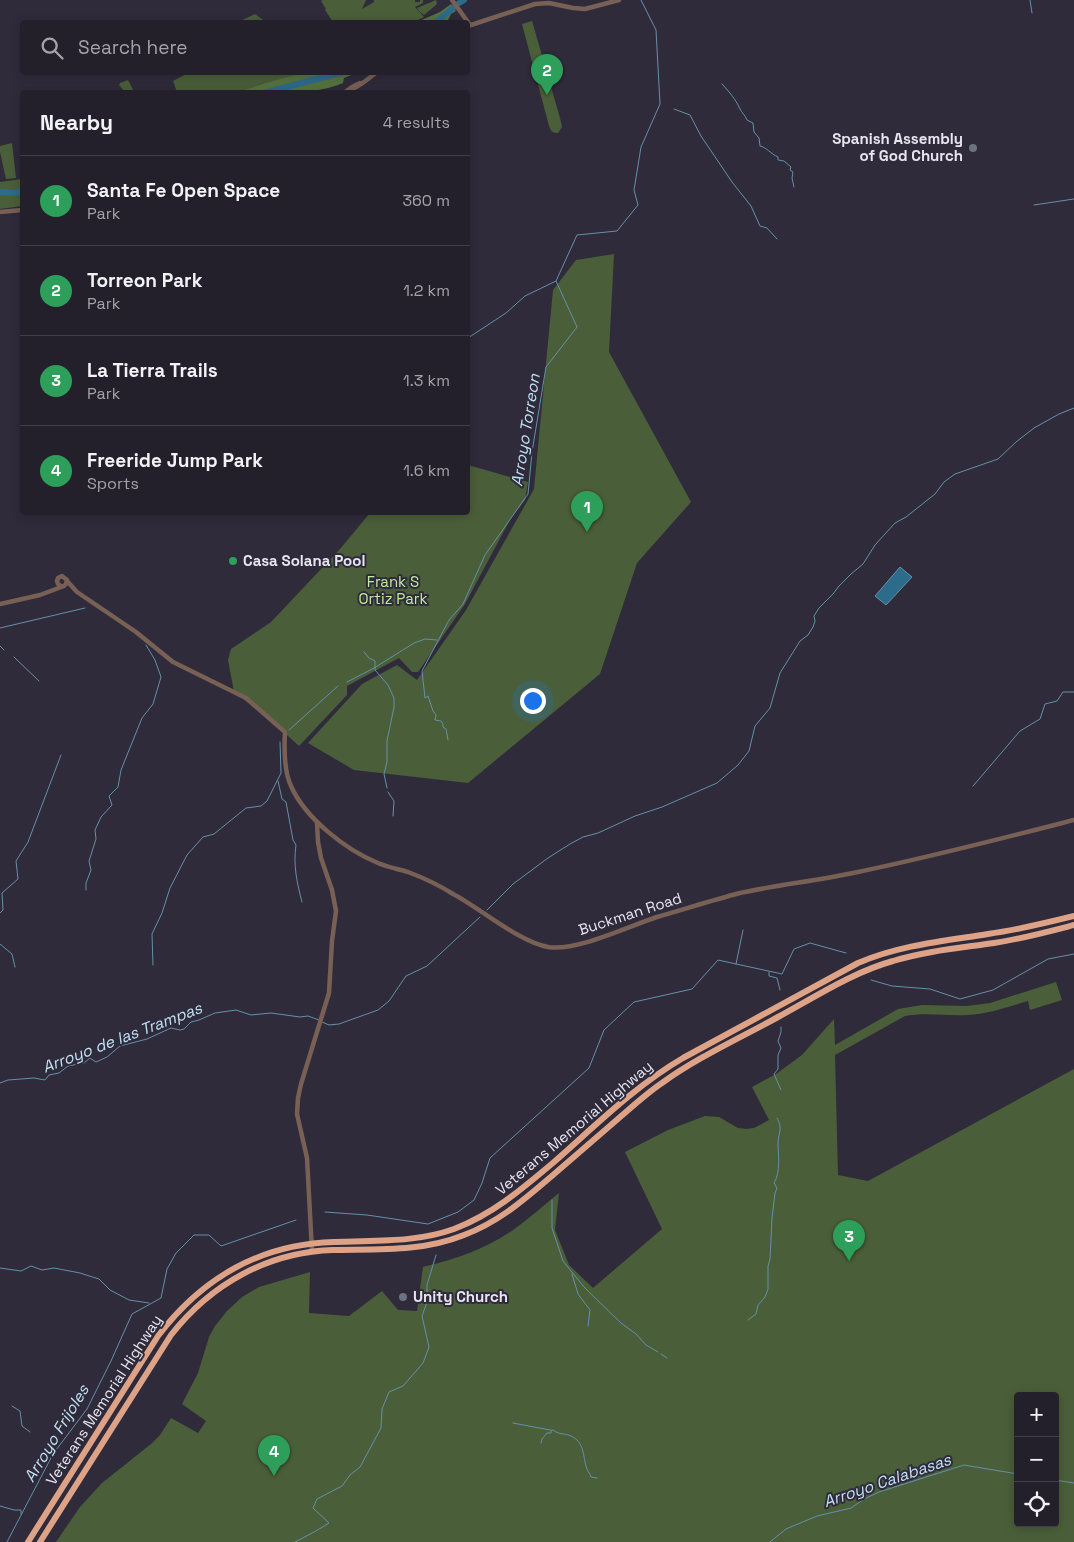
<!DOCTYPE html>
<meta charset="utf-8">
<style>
body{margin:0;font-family:"Space Grotesk",sans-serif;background:#2b2834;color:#f1f3f6}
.controls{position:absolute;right:15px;bottom:15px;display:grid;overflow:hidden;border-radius:5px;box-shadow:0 2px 12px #0003}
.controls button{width:45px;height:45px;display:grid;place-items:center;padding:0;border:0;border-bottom:1px solid #403e48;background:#23202c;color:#f1f3f6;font:25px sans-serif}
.you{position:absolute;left:532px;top:700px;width:18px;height:18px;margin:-12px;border:4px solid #fff;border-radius:50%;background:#1a73e8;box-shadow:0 0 0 8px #1a73e833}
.badge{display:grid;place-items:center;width:32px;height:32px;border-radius:50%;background:#2563eb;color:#fff;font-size:16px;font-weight:700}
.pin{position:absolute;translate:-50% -41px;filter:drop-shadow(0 1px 2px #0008)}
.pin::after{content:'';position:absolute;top:26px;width:18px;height:15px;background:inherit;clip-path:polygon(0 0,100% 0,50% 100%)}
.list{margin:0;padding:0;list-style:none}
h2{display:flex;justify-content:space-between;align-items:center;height:65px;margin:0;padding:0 20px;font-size:21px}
h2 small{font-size:16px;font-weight:400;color:#a3a3a9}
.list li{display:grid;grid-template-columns:32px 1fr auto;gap:15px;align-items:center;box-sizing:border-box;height:90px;padding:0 20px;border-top:1px solid #403e48}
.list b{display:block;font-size:19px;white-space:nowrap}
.list p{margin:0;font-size:16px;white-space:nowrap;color:#a3a3a9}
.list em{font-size:16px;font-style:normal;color:#a3a3a9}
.icon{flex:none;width:28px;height:28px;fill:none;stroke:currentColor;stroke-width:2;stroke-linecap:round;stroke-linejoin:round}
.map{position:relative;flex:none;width:1074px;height:1542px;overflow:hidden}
.search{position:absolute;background:#23202c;box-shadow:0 2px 12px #0003;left:20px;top:20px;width:450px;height:55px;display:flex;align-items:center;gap:12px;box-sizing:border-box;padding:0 18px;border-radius:5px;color:#a3a3a9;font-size:19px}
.panel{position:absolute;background:#23202c;box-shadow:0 2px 12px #0003;left:20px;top:90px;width:450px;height:425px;border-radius:5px}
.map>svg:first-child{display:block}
.green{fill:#4a5f39;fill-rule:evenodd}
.forest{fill:#577340}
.water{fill:#2d6b8b;stroke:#6590a9}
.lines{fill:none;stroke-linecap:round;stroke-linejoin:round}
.stream{stroke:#6590a9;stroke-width:1}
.river{stroke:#2d6b8b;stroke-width:6}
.minor{stroke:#786055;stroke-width:4.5}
.highway{stroke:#dea287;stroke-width:6}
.worship-dot{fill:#6b7280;stroke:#2f2b3b;stroke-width:2}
.leisure-dot{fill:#2e9e5b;stroke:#2f2b3b;stroke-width:2}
.labels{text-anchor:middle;stroke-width:4;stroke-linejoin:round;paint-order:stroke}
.poi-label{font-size:15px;font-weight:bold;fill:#e7e5f0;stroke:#2f2b3b;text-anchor:start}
.park-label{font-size:15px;fill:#bfeb9e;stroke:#2f2b3b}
.street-label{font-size:15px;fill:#e7e5f0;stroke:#2f2b3b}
.water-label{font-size:16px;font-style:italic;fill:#c0e1f5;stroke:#2f2b3b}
</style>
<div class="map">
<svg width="1074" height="1542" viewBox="0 0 1074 1542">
<rect width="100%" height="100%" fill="#2f2b3b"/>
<path class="green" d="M323 0H366L362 9 374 2V0H415V2H420V0H423V3L415 7 424 17 414 22H333L325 10 326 9 321 1Z
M436 0 437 4 424 15 420 12 417 8Z
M255 14 266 22H238Z
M532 21 560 118 562 127 558 133C552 133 551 131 549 126L522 24Z
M188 73H306L265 83 237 92H177L173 81Z
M128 80 134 92H125L119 85 120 83Z
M12 143 16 178 6 179 0 152V146Z
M22 179V206L0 209V182Z
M614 254 609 352 691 502 637 563 600 674 468 783 354 770 308 743 362 684 397 665 417 680 466 610 534 489 553 290 576 260Z
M468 465 528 482 525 500 511 518 465 604 418 672H412L399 658 347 686V695L299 746 266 716 234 692 228 660 231 649 271 622 340 549 370 513 468 512Z
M1056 982 1062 1000 1030 1010 1028 1001C1007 1007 988 1014 967 1015 946 1016 925 1012 905 1016L835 1055 838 1175 868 1181 1074 1069V1542H56L80 1507 102 1483 151 1444 160 1435 171 1418 198 1433 206 1421 182 1404 198 1373 209 1337 215 1326 227 1311 242 1297 259 1287 310 1272 309 1313 349 1316 382 1291 398 1310 417 1311 423 1267C456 1259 486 1249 513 1230 529 1219 544 1205 559 1193L555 1230 569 1265 593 1288 662 1229 625 1152 668 1130 705 1116 719 1117 738 1128 746 1129 754 1128 769 1120 752 1087 776 1074 802 1055 834 1019 835 1045 898 1009 922 1005 967 1006 990 1003ZM1018 1396H1055V1523H1018Z"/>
<path class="forest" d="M451 4 456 11 451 14 447 22H417L440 12Z
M306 72 361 73H356L344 78 343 83C313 96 269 93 237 92L265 83Z"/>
<path class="water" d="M900 567 912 577 886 605 875 596Z"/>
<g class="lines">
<path class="stream" d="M1030 0 1032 13
M722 84C730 93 735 98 740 109 742 113 745 115 747 120L753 123 754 132 759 138 760 146C766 147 771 154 778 157V160L784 161 791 167 790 170 793 172 792 178 794 187
M674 109 690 115 701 136 732 182 751 206 760 226 767 228 777 239
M1034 205 1074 199
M468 338 506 313 525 296 556 281
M0 628 85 608
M0 646 4 650
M364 652 369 658 375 661V670L388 685 394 698V707L387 741V762L384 774 387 788
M14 657 39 681
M347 682 374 668 414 643 425 639 437 640
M289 730 338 686
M448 740 446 729 443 727V724L441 721 435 720 436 715 433 711 428 696 425 698 422 671 449 620 463 604 485 555 528 494 532 452 546 367 577 327 556 281 577 235 617 231 638 205 634 190 641 147 660 104 656 30 641 0
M278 781 282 799 286 802 293 840 296 845C293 865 297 883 302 902
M973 786 1020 731 1040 719 1045 704 1057 701 1063 692H1074
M388 792 394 801 393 816
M86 890V883L91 870 89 861 96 839 95 830 101 817 112 805 109 796 118 787 121 770 142 718 153 704 161 677 155 660 146 645
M487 910 513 884 548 858 570 844 583 837 598 833 635 816 662 807 717 783 738 765 749 751 755 726 770 708 780 673 800 641 808 635 813 627 815 621 814 616 819 608 833 594 839 586 851 574 863 564 875 545 895 523 906 517 935 494 944 482 955 474 998 459 1016 442 1034 428 1059 414 1074 408
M0 913 3 910 2 893 18 879 16 861 28 842 61 755
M0 944 12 954 15 967
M736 964 743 930
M153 965 152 934 162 913 170 888 187 855 203 837 214 834 246 808 261 806 267 801 281 773 280 742
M769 972V976L777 978 780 990
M871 980 892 986 930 989 960 999 993 990 1048 959 1074 954
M322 1022 329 1025 339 1024 378 1010 389 1001 406 976 427 966 480 917
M0 1083 8 1080 34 1078 45 1080 49 1075 59 1073 68 1066 84 1063 90 1058 96 1062 107 1057 120 1046 147 1039 171 1028 180 1030 184 1029 191 1022 199 1020 215 1013 236 1010 251 1015 271 1013 300 1017 308 1016 319 1020
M781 1090 774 1074 778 1069V1055L781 1048 778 1041 781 1032V1027
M552 1200V1228L563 1261 584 1287 621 1323 636 1334 646 1345 658 1352
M325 1212 367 1215 428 1224 458 1212 474 1200 482 1183 490 1158 589 1068 604 1030 634 1002 692 989 718 960 782 974 794 949 810 943 846 953
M0 1268 21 1271 31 1266 42 1270 54 1268 80 1273 99 1279 110 1290 129 1300 149 1303
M572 1274 578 1294 590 1310 588 1326
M748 1320 756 1314 758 1305 765 1297 768 1289V1266L770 1259 772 1218 775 1193 777 1188 774 1183C781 1172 778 1154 778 1142 778 1137 781 1131 780 1126 780 1125 778 1119 777 1118
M661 1354 667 1358
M12 1406 20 1411 22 1426 30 1432
M513 1423 550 1430
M541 1443 542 1439 547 1433H551V1430H553C559 1435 565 1433 571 1436 584 1442 583 1455 586 1466 587 1471 590 1473 591 1477L597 1478
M1055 1480 1074 1483
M0 1506 14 1510H21V1514
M7 1542 53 1454 87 1409 111 1361 132 1314 161 1298 167 1269 176 1253 194 1235H209L221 1246 296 1220
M295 1542 316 1531 329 1523 313 1508 317 1499 342 1486 350 1475 360 1467 381 1428 382 1409 389 1392 403 1386 423 1363 429 1347 422 1316 427 1302V1285L436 1255
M770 1542 786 1529 817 1516 851 1508 864 1499 879 1492 964 1465 1018 1474"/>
<path class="river" d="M459 3 464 0
M436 22 453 8
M267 92 344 72
M0 192 15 193 22 191"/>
<path class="minor" d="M452 0 470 25
M468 26 535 4 549 3 573 8 585 9 619 0
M349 90C357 89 369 78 377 72
M345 92 352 87 360 83
M0 212 22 210
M67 581 77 592 136 632 173 662 246 698 285 732C284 749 284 771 291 786 305 818 346 850 378 863 387 867 398 869 408 872 424 878 439 885 453 894 480 908 519 942 548 947 576 952 629 926 657 917 685 909 713 900 740 893 777 885 815 881 853 873 927 858 1000 839 1074 820
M0 604 40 595 64 586 66 584 67 580 62 576 58 578 57 581 58 584 61 586
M312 1251 307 1158 297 1114 298 1098 301 1084 329 993 332 941 336 911 332 890 321 858 318 842 317 823"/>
<path class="highway" d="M28 1542 158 1336C202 1278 261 1244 334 1242 375 1240 415 1243 454 1229 493 1214 522 1189 554 1162 595 1126 635 1086 683 1058L858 963C900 945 944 941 988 934 1017 930 1046 923 1074 916
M40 1542 171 1335C211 1284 268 1252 333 1250 378 1249 422 1252 464 1235 499 1222 525 1199 553 1175 575 1156 597 1137 619 1118 633 1106 647 1093 662 1083 698 1057 740 1038 778 1017 815 997 853 972 893 961 926 951 960 948 994 943 1021 939 1047 932 1074 925"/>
</g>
<g class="worship-dot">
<circle cx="973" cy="148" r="5"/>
<circle cx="403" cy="1297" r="5"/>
</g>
<circle class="leisure-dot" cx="233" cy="561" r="5"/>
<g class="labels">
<g class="poi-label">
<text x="963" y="144" text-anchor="end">Spanish Assembly<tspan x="963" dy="17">of God Church</tspan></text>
<text x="243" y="566">Casa Solana Pool</text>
<text x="413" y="1302">Unity Church</text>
</g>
<g class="park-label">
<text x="393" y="587">Frank S<tspan x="393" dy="17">Ortiz Park</tspan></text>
</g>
<g class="street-label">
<text transform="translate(630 914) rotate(-18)" y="5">Buckman Road</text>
<text transform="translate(574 1128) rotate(-40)" y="5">Veterans Memorial Highway</text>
<text transform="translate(104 1400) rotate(-57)" y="5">Veterans Memorial Highway</text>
</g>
<g class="water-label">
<text transform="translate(525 430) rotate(-81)" y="6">Arroyo Torreon</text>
<text transform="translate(122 1037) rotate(-21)" y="6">Arroyo de las Trampas</text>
<text transform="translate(56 1433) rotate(-59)" y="6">Arroyo Frijoles</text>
<text transform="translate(887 1480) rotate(-19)" y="6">Arroyo Calabasas</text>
</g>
</g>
</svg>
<div class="controls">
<button>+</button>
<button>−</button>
<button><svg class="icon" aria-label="locate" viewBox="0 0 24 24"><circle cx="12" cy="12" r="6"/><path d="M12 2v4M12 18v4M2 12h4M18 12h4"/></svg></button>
</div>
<div class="you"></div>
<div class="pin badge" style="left:587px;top:532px;background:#2e9e5b">1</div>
<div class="pin badge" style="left:547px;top:95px;background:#2e9e5b">2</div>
<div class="pin badge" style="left:849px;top:1261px;background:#2e9e5b">3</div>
<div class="pin badge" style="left:274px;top:1476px;background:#2e9e5b">4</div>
<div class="search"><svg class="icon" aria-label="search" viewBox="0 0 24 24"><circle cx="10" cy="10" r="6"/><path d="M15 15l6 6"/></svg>Search here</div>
<section class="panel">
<h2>Nearby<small>4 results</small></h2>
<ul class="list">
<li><span class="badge" style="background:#2e9e5b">1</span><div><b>Santa Fe Open Space</b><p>Park</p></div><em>360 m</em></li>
<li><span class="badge" style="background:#2e9e5b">2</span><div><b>Torreon Park</b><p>Park</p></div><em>1.2 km</em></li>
<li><span class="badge" style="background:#2e9e5b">3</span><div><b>La Tierra Trails</b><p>Park</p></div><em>1.3 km</em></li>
<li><span class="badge" style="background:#2e9e5b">4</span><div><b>Freeride Jump Park</b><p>Sports</p></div><em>1.6 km</em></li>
</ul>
</section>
</div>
